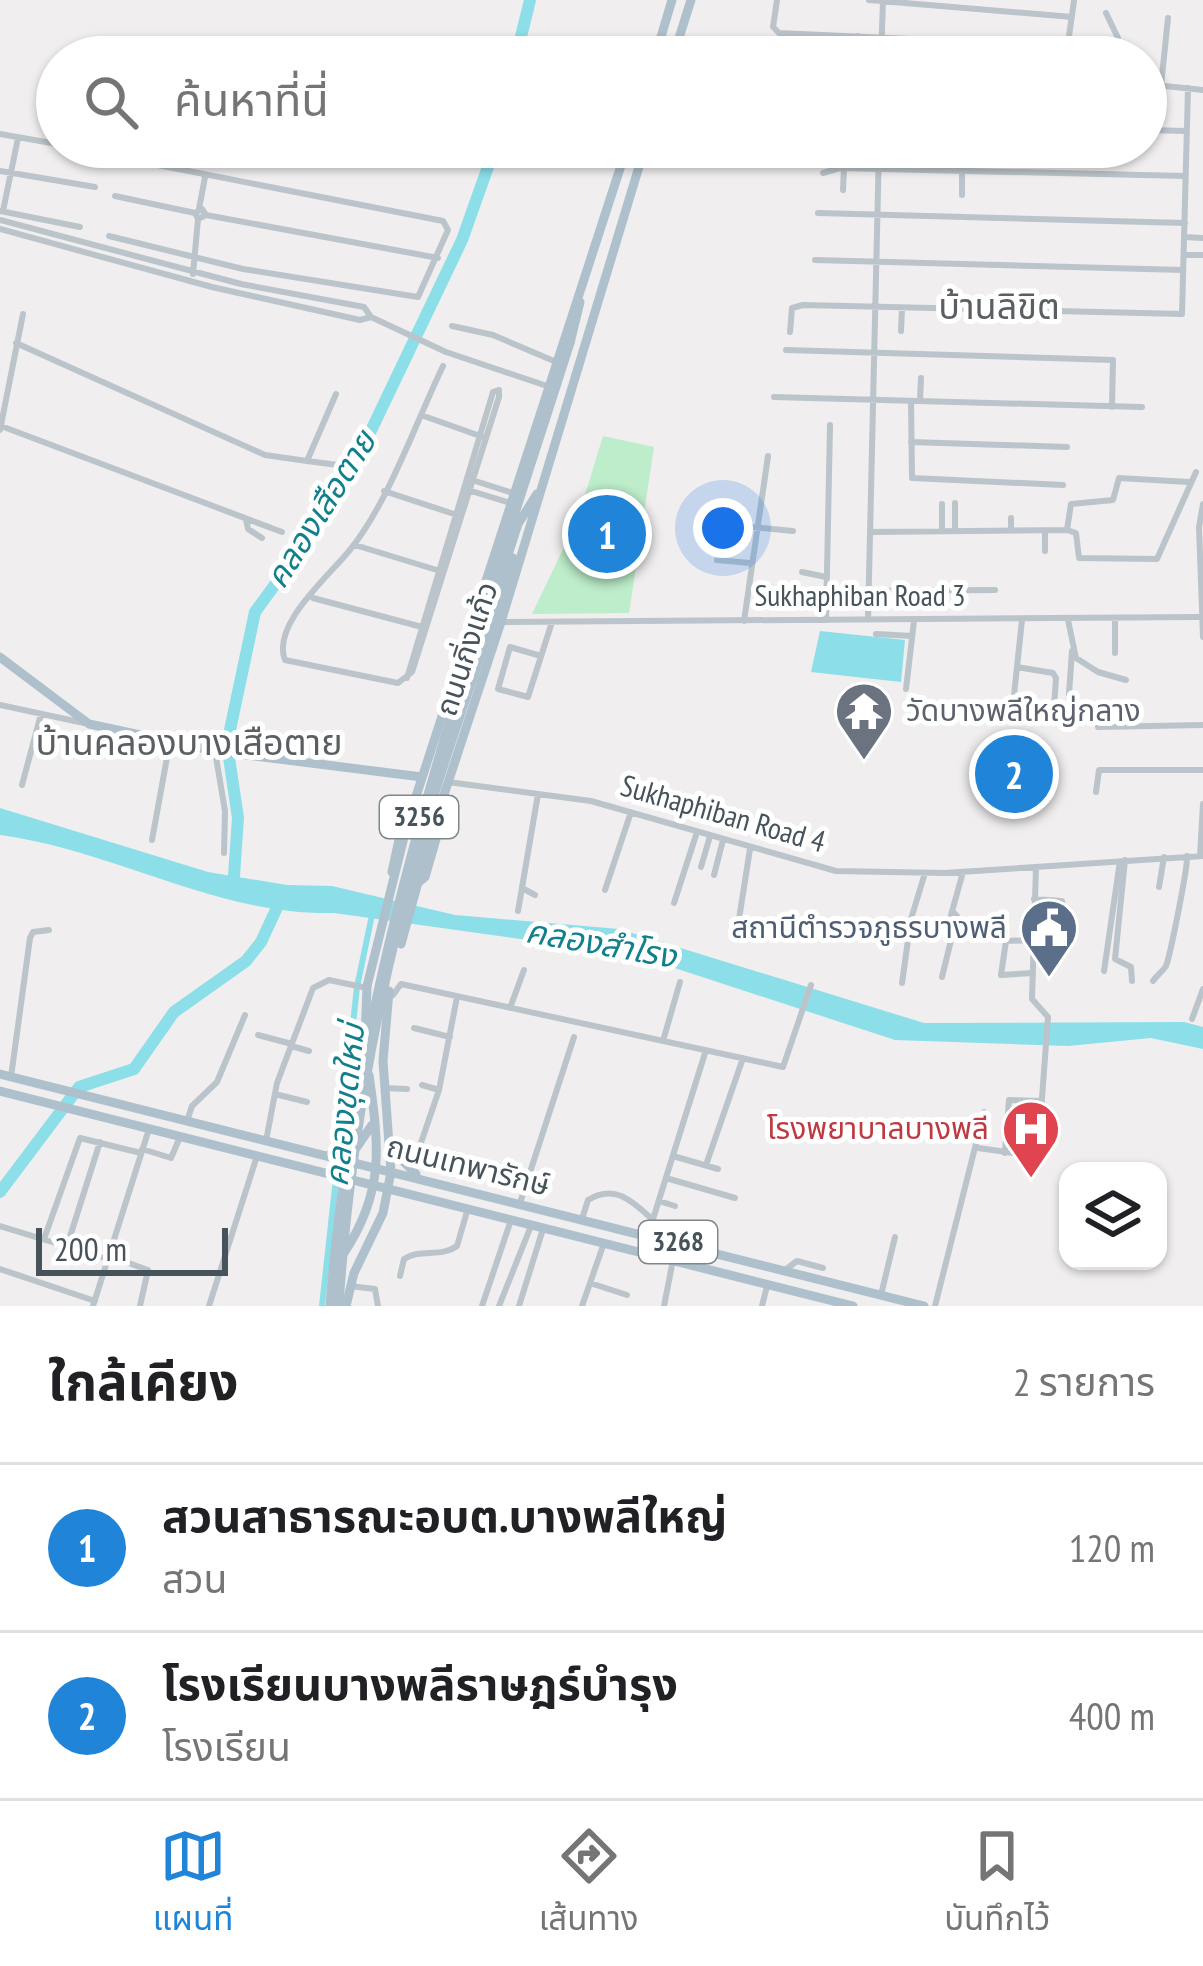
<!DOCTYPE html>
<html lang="th">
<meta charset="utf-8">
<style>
body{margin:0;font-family:"PT Sans Narrow","Noto Sans Thai",sans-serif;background:#f6f6f6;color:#202124}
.controls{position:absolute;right:36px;bottom:36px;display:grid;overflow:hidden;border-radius:24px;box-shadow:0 3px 9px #0004}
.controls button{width:108px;height:108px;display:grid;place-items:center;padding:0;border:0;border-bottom:3px solid #e0e0e0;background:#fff;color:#202124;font:60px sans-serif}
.scale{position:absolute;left:36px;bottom:30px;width:192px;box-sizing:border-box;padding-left:12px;border:6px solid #47535a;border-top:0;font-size:33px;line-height:42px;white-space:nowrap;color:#47535a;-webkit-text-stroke:9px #fff;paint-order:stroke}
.you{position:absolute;left:723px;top:528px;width:42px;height:42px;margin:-30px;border:9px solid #fff;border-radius:50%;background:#1a73e8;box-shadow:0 0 0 18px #1a73e833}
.badge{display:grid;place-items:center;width:78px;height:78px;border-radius:50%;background:#2085d8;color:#fff;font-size:39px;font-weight:700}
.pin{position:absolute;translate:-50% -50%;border:6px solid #fff;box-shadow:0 3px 12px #0006}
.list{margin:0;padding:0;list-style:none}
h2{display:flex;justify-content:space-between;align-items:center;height:156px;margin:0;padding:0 48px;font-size:51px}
h2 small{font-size:39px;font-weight:400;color:#757577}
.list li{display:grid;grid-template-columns:78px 1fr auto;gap:36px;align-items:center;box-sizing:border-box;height:168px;padding:0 48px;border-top:3px solid #e0e0e0}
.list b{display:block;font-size:45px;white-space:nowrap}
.list p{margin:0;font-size:39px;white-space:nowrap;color:#757577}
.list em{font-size:39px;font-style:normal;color:#757577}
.icon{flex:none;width:66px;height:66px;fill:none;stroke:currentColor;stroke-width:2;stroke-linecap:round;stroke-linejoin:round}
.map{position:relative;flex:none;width:1203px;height:1306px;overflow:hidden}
.search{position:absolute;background:#fff;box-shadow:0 3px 9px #0004;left:36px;right:36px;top:36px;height:132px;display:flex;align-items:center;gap:30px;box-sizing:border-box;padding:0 42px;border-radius:66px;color:#757577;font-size:45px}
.sheet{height:492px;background:#fff}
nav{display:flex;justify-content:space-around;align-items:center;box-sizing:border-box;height:168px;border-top:3px solid #e0e0e0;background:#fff;font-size:33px;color:#757577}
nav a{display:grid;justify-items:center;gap:6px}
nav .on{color:#2085d8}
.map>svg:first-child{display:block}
.green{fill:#bdedca}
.water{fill:#8cdfe8}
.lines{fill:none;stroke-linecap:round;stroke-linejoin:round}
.canal{stroke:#8cdfe8;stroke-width:6}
.river{stroke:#8cdfe8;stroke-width:12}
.minor{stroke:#bac4ca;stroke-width:6}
.major{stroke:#aec0cc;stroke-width:9}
.major-bridge{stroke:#aec0cc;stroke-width:9}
.labels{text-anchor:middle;stroke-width:10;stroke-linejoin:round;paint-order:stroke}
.shield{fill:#fff;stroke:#7e878c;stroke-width:3}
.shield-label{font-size:27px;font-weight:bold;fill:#47535a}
.street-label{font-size:30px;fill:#47535a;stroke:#fff}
.worship-label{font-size:30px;fill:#5b616d;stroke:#fff;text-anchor:start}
.service-label{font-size:30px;fill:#4e5e75;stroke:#fff;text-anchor:end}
.health-label{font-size:30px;fill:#be3a42;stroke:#fff;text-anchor:end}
.water-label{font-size:33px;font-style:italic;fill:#12808c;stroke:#fff}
.quarter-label{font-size:36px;fill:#5b5f62;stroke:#fff}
</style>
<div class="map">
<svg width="1203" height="1306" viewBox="0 0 1203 1306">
<rect width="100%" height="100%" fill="#f0eeee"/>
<path class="green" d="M603 436 654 447 629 613 532 614 578 518Z"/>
<path class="water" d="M820 631 905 640 901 682 811 672Z
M0 808 208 872 287 885 332 886 455 915 619 929 924 1023 1184 1022 1203 1027V1049L1151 1038 1068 1046 895 1040 635 955 334 913C218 916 114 850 0 835Z"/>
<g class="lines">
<path class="canal" d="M322 1306 357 987 372 915"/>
<path class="river" d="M516 57 530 0
M233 890 238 818 227 744 255 612 328 512 356 462 462 240 495 147
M0 1192 79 1087 134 1069 174 1012 246 961 261 942 280 901"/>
<path class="minor" d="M777 0 773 27 779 33 1062 46 1068 43 1074 1
M869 0 1072 17
M1106 13 1118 38 1117 57
M858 53V36
M842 57V56
M881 57 883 1
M1146 84 1203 90
M1161 86 1168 18
M1146 130 1186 131
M0 134 57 144
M73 147 99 151
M846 168V147
M0 171 95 187
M823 173 840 168 1185 176
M843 190 844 168
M962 195V172
M115 196 195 213 198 219 206 215 202 209 195 213
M199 209 205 177
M0 211 80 227
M3 211 18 138
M818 213 1185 223
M206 215 438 258
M0 220 241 284 364 307 371 317 446 352 547 386
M0 229 212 287 360 320 371 317
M109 236 243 269 418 297 448 230 443 221 117 157
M1185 237 1203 238
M1184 255H1203
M815 260 1183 270
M193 274 198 219
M452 326 493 335 554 361
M901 331 902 308
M790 332 792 308 803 305 1182 314 1188 88
M16 343 265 455 307 461 336 394
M786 350 1113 360 1112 407
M443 366C416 422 388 504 349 551 328 577 271 625 285 660L398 683 412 672 499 397V390L493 392
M774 397 1142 407
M911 401 912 478 1063 485
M920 401 921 378
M421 415 483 437
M1 426 282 532
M0 430 23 314
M911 442 1067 447
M307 461 338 465
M469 479 513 493
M468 490 510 503
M384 491 457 515
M955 503V531
M1203 504 1199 527 1203 637
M1011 518V531
M246 519 248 529 262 538
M732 525 793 531
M1067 530 1071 504 1113 500 1119 478 1188 482
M942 531V504
M870 532 1067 530 1076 533 1079 558 1157 559 1196 472
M355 545 440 571
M1045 551V530
M717 560 750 563
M802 572 826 577
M868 591 995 590
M313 598 422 627
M1115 619V653
M826 620 830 425
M868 620 879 147
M1068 620 1076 658 1098 672 1126 680
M744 621 768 456
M501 622 1199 617
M876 634 912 636
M541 656 510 647 498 689 528 697 552 622
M407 678 493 392
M906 689 914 621
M1069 694 1072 651
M1014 695 1022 620
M0 705 84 723
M1015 720 1053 721 1056 678 1053 673 1017 667
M1098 727 1203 725
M215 751 225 811 224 853
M448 782 591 801 836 871 944 873 1203 856
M22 785 41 714
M1096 792 1099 770H1203
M152 840 170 741
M1200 856 1203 804
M1125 860 1115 959 1131 967 1132 981
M701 867 710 836
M714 875 723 840
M1159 887 1164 857
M522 888 535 895
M605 890 631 812
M1034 899 1062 901 1064 919
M674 903 697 832
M518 911 538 794
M946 933 963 872
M736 938 750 849
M1104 971 1120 861
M1033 973 1001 975 1006 941 1035 940
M942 977 957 916 953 912
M1153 981C1157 975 1163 971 1166 966 1170 956 1188 867 1187 856
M902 983 911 919 925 873
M393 995 401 984 783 1067 811 985
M510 1008 524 970
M1192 1019 1203 989
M414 1028 450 1037
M258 1035 292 1044
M663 1041 680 982
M291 1046 309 1051
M11 1077 30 938 33 932 49 930
M422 1085 439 1090
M384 1088 407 1089
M275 1094 307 1102
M187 1121 192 1106 217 1082 245 1015
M266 1141 277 1083 313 988 329 980 367 988
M978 1148 1035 1156 1038 1152 1048 1017 1032 999 1036 867
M142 1149 171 1158 180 1137
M1005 1153 1009 1100 1042 1101
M673 1156 718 1169
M706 1165 743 1058
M411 1172 439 1090 457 997
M666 1178 735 1198
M659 1201 675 1206
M520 1203 574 1037
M582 1219 588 1200C615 1183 633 1202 653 1220
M0 1226 108 1259
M648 1235 706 1050
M44 1239 80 1138 141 1153
M67 1246 100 1142
M109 1256 148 1270 140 1306
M0 1269 95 1301
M785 1270 797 1261 823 1268
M400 1276 404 1259C421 1248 440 1258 457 1246L468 1208
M590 1283 627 1295
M350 1286 375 1289 378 1306
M881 1295 895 1237
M93 1306 149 1129
M209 1306 257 1156
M482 1306 511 1220
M499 1306 531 1226
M519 1306 543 1229
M582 1306 604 1243
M664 1306 673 1260
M762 1306 767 1286
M935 1306 984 1112"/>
<path class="major" d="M655 57 672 0
M673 57 691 0
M570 343 580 302
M0 657 89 724 215 751 422 777
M458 707 518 524 537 494
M408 821 627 147
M433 828 501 622 645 147
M392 872 405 812
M414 886 425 877 441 822
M365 1040 367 986
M0 1074 924 1306
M0 1091 853 1306
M391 1149 416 1174
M330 1154 357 1147 372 1125
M344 1253C385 1191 379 1146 369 1075
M346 1306 354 1273 383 1213 391 1172 383 1061 389 991"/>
<path class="major-bridge" d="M401 944 433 828
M367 986 408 821
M330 1306C355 971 469 660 570 343
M339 1306C349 1149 377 997 419 846 446 749 483 654 513 558"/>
</g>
<defs>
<g id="temple-pin" transform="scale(3)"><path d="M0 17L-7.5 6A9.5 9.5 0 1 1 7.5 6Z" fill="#6b7280" stroke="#fff"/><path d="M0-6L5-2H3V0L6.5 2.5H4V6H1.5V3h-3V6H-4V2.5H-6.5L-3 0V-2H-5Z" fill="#fff"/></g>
<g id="civic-pin" transform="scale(3)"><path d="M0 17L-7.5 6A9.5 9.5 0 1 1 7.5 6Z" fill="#5c6f8a" stroke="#fff"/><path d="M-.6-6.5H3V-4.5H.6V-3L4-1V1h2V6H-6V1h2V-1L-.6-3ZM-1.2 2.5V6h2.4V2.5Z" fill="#fff"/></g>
<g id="hospital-pin" transform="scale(3)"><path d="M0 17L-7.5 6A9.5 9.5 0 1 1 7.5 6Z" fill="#e0444e" stroke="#fff"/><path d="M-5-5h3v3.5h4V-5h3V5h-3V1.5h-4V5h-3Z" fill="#fff"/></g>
</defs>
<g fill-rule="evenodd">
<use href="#temple-pin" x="864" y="711"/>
<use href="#civic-pin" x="1049" y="928"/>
<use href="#hospital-pin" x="1031" y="1129"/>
</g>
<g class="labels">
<g class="shield">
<rect x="380" y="796" width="78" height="42" rx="9"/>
<rect x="639" y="1221" width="78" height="42" rx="9"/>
</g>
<g class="shield-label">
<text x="419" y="826">3256</text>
<text x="678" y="1251">3268</text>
</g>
<g class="street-label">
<text x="860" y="606">Sukhaphiban Road 3</text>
<text transform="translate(467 649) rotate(-72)" y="10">ถนนกิ่งแก้ว</text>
<text transform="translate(723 814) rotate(16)" y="10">Sukhaphiban Road 4</text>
<text transform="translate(468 1166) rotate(14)" y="10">ถนนเทพารักษ์</text>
</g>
<g class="worship-label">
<text x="906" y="721">วัดบางพลีใหญ่กลาง</text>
</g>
<g class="service-label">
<text x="1007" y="938">สถานีตำรวจภูธรบางพลี</text>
</g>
<g class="health-label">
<text x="989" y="1139">โรงพยาบาลบางพลี</text>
</g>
<g class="water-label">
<text transform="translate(320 509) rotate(-58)" y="12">คลองเสือตาย</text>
<text transform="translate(601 943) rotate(10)" y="12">คลองสำโรง</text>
<text transform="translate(344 1105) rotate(-84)" y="12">คลองขุดใหม่</text>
</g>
<g class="quarter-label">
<text x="999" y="319">บ้านลิขิต</text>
<text x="189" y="755">บ้านคลองบางเสือตาย</text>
</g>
</g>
</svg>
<div class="controls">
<button><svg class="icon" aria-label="layers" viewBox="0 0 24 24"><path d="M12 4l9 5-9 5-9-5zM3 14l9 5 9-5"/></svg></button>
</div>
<div class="scale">200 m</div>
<div class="you"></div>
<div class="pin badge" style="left:607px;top:534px">1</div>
<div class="pin badge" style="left:1014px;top:774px">2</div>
<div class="search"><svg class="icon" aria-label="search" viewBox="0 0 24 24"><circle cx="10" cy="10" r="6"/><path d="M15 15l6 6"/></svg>ค้นหาที่นี่</div>
</div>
<section class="sheet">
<h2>ใกล้เคียง<small>2 รายการ</small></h2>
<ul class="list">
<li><span class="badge">1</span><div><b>สวนสาธารณะอบต.บางพลีใหญ่</b><p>สวน</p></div><em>120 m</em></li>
<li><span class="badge">2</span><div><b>โรงเรียนบางพลีราษฎร์บำรุง</b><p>โรงเรียน</p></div><em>400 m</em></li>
</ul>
</section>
<nav>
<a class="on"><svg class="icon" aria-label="map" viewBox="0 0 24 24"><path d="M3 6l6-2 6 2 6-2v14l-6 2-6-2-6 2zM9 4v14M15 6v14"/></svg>แผนที่</a>
<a><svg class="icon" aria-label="directions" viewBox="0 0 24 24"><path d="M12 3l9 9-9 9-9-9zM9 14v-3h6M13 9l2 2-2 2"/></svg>เส้นทาง</a>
<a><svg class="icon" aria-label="saved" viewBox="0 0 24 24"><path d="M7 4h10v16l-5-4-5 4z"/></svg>บันทึกไว้</a>
</nav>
